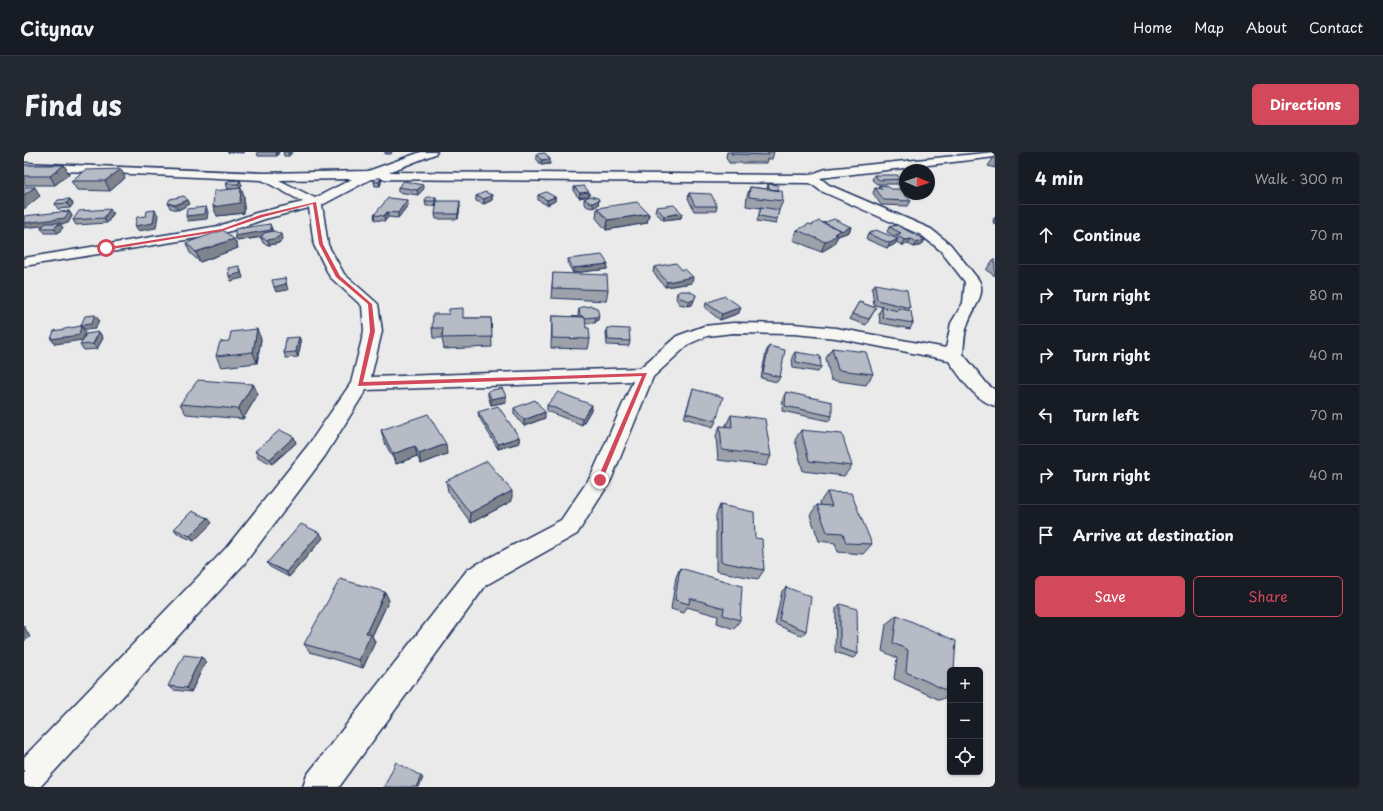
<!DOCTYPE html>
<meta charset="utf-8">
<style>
body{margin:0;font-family:"Playpen Sans",sans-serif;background:#242831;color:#f1f3f6}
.controls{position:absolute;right:12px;bottom:12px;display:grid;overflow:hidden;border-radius:6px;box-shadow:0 1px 3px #0004}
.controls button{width:36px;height:36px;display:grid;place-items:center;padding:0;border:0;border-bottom:1px solid #363941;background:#171b24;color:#f1f3f6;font:20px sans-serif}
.compass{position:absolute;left:875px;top:12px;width:36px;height:36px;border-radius:50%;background:#171b24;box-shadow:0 1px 3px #0004;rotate:92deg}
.stop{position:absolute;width:12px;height:12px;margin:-9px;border:3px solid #d1495b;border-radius:50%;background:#fff}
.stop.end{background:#d1495b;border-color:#fff;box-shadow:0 1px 4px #0008}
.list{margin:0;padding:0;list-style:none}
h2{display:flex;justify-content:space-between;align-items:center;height:52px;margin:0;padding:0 16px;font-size:17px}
h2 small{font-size:13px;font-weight:400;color:#9ea1a6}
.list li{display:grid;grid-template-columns:26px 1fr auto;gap:12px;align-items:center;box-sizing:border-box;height:60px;padding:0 16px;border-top:1px solid #363941}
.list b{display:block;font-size:15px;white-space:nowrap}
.list em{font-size:13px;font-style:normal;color:#9ea1a6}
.actions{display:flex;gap:8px;padding:12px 16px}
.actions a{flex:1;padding:9px 0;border:1px solid #d1495b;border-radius:6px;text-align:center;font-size:14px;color:#d1495b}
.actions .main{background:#d1495b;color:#fff}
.icon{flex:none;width:22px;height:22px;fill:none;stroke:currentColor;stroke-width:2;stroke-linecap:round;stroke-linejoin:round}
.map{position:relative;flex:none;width:971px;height:635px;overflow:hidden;border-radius:6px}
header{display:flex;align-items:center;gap:24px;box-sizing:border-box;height:56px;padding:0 20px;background:#171b24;border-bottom:1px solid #363941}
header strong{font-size:19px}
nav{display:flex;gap:22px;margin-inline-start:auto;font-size:14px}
.intro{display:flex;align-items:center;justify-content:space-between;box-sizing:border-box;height:96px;padding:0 24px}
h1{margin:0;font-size:28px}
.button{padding:10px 18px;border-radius:6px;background:#d1495b;color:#fff;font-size:14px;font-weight:700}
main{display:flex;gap:24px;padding:0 24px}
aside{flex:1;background:#171b24;border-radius:6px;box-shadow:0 1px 3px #0004}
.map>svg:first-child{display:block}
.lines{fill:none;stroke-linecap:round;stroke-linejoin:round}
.minor-casing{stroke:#1b2f5e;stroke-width:3}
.minor{fill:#f6f6f2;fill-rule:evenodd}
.wall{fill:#9da1aa;stroke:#1b2f5e}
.shaded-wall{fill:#7f838b;stroke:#1b2f5e}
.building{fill:#b6bbc6;stroke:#1b2f5e}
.route{fill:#d1495b}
</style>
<header>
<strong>Citynav</strong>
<nav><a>Home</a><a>Map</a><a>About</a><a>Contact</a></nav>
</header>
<div class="intro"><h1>Find us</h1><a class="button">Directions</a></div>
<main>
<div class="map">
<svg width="971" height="635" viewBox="0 0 971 635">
<rect width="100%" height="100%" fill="#e9eae9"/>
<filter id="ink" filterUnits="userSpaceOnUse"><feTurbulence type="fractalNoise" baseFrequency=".025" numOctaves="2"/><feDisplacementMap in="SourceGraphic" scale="8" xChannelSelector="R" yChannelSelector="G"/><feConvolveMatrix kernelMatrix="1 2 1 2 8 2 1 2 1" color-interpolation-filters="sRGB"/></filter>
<g filter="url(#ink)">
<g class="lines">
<g class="minor-casing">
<path id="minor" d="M397 0H413L411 2 365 20 785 23 802 17 971 0V5L796 26 805 33 907 77 926 92 954 127C964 141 948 158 944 171 940 180 940 193 939 202L964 233 971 238V254C949 247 937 225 924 208L812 186 770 182 709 181 683 184 665 192 629 225 587 328 553 382 462 433 315 635H279L283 623 444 417 537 368 567 324 609 229 342 238 301 304 220 412 16 635H0V605L202 396 285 292 327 231 340 179 338 154 306 125 290 93 285 56 241 67 198 82 0 114V106L195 74 232 61 279 50 238 28 0 17V11L240 21 344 19ZM328 27 291 46 255 28ZM347 27 786 31 797 39 897 83 916 98 941 130 939 151 927 171 922 196 812 176 770 172 709 171 680 174 653 184 616 216 347 225 358 179 354 152 320 122 304 93 298 53Z"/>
</g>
<use href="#minor" class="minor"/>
</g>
<path class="wall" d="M203 0H221L220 1Z
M233 0H255L253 4H234Z
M259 0H268L265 4H260Z
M361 0H368L367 2H361Z
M703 0H750L748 7H743L742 11H705L702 5Z
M512 2 526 12 517 13 512 6Z
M970 5H971V16L964 14Z
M0 13H40L45 22 31 33H0Z
M850 23 878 27 876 32H853L848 28Z
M101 26 86 39 53 38 47 29Z
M357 26V31L356 34H351L350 30Z
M204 29 218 33 216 36 220 45V61L193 64 209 37H204L202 32Z
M744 32 755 38 759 49 755 58 753 67 752 72 733 69 737 56 722 54 723 44 726 35 743 37Z
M855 33 866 37 881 39V42H883L882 44 887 49 884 54 857 53 849 41 851 36 854 37Z
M374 35 400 37 394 43 374 40Z
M550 35 565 40V44L555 46 550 40Z
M665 41 693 54 692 59H670L664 46Z
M468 43V48L460 52 452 49V44Z
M514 43 531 45V49L523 53 514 48Z
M412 45V50L411 54H402L401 49Z
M46 47 49 52 46 56 34 57 31 52Z
M560 47 575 48 574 53 569 56 564 55 560 52Z
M383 48 384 53 374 66 364 65 361 69 351 68 350 63Z
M144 51 166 52 154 58 146 56Z
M436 54 434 67H412L411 62Z
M632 55 658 61 657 66 639 68 631 60Z
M573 56 625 62 623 71 582 78 572 66Z
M86 57 89 62 83 71 52 73 49 68Z
M45 59 48 64 44 71 36 72 39 76 34 81H21L17 76Z
M971 65V72H970L969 68Z
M799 71 827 75 825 80 814 84 809 93 797 100 769 88 773 78 788 73Z
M873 73 898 93 890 95 884 92 878 93 872 90 871 92 863 96 842 87 844 82 870 85V84L863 80 865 75Z
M248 77V79L258 87 255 91 245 93 239 91 237 86 238 85 213 89 211 84Z
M210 87 214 96 176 110 166 101 162 91Z
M544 107 583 117 549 121 544 112Z
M969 108H971V124L962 118Z
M630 115 658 118 668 131 641 135 629 120Z
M529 121 584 138 582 149 527 146Z
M851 132 886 156 884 158 889 171 886 177 856 171 855 161 858 155 863 156 850 153 848 137Z
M653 141 672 143 668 153 664 154 655 152 652 146Z
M835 150 852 156 842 173 825 167Z
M682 151 715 161 696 168 681 156Z
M568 154 574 168 571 171H561L562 176 566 187 564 197 527 196 528 164 555 165 554 163 555 157Z
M440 166H467L468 195 420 197 418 186H409L408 176Z
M583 176 606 189 605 194 583 193 582 181Z
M75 180 79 186 73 197 60 198 56 193Z
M275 185 277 190 274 205 262 206 260 201Z
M237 187 233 211 197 215 192 204Z
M745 194 756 225 753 230 737 226 742 200Z
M808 196 849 222 842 233 807 228 802 206Z
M771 200 797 215 794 220 769 216 768 205Z
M229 232 234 242 219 267 162 262 156 252Z
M669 237 692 269 689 275 660 266Z
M464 239 482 250 467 253 464 244Z
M762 240 808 264 805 269 758 259 759 246Z
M523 253H568L567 258 558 273 523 259Z
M490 256 521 266 500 274 490 262Z
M454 260 495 285V291L474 297 455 265Z
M707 263 747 304 742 314 694 308 692 284 696 274 702 275V273Z
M357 278 423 302 397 312 393 304 372 312 360 289Z
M777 278 828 314 820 324 779 319 771 288Z
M270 285 272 291 248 312 234 305 231 299Z
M422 329 488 349 447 371 424 339Z
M803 340 848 392 839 402 814 400 811 391 795 389 786 363 793 353 797 354 796 350Z
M696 353 740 418 734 427 692 419V363Z
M188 371 170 389 154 382 150 377Z
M299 386 265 425 246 415 243 411Z
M656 416 716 468 710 477 693 471 694 464 663 455 660 461 647 457 652 425Z
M762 435 782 479 778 484 751 472 758 439Z
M365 448 348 484 351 490 339 516 286 500 280 492Z
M816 452 834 502 829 506 811 500 812 456Z
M873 463 926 518V543L916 548 870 527 873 506 858 499 862 472Z
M177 505 182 509 167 540 150 538 144 534Z"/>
<path class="shaded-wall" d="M252 0H255L253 4Z
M264 0H268L265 4Z
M526 7V12L517 13V8Z
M40 13 45 22 31 33 26 24Z
M97 17 101 26 86 39 81 29Z
M357 26V31L356 34 355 30Z
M216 28 218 33 216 36 214 32Z
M399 33 400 37 394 43 393 38Z
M11 35 16 44 0 57V43Z
M217 36 220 45V61L193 64 189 55Z
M565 40V44L555 46 556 41Z
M468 43V48L460 52V47Z
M412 45V50L411 54V49Z
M531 45V49L523 53V48Z
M46 47 49 52 46 56 43 51Z
M164 48 166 52 154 58 151 53Z
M383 48 384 53 374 66V61Z
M575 48 574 53 569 56V51Z
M436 49V54L434 67V62Z
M182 55 184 60 183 67 164 69 162 64Z
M86 57 89 62 83 71 80 66Z
M131 58 134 63 132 76 114 79 111 74Z
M45 59 48 64 44 71 36 72 39 76 34 81 30 76 35 72 0 76V71Z
M363 60 364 65 361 69 360 64Z
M658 61 657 66 639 68 640 64Z
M625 62 623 71 582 78 584 68Z
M246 72 248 77 249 83 213 89 211 84Z
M827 75 825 80 814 84 809 93 797 100 801 90 810 82 817 78Z
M257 82 258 87 255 91 245 93 244 88Z
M210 87 214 96 176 110 172 100Z
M874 87 871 92 863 96 866 91Z
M887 87 884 92 878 93 881 88Z
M901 88 898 93 890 95 893 90Z
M584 112 583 117 549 121V116Z
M215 114 217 119 219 126 207 129 205 124Z
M669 125 668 131 641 135 643 130Z
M261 126 264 138 252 140 250 135Z
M672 143 668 153 664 154 666 149Z
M717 155 715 161 696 168 698 162Z
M71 163 75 168 71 177 61 178 57 173Z
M575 163 574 168 571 171 572 165Z
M57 174 61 180 59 188 31 192 27 187Z
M233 177 237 187 233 211 229 200Z
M75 180 79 186 73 197 69 192Z
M275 185 277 190 274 205 272 200Z
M229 232 234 242 219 267 214 257Z
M482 244V250L467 253V247Z
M568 253 567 258 558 273V267Z
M521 260V266L500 274V268Z
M270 285 272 291 248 312 246 307Z
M495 285V291L474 297V292Z
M422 292 423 302 397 312 395 302Z
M391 294 393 304 372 312 369 302Z
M488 339V349L447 371 446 361Z
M184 366 188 371 170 389 166 384Z
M296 381 299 386 265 425 262 420Z
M361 440 365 448 348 484 351 490 339 516 335 508 342 481Z
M0 474 6 485 0 489Z
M177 505 182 509 167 540 162 536Z
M397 624 399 626 395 635H392Z"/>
<path class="building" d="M707 0H743L745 3 708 2Z
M521 1 526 7 517 8 512 2Z
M0 13H40L26 24H0Z
M97 17 81 29H47L61 18Z
M850 23H873L878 27 855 28Z
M352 26H357L355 30H350Z
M216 28 214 32H202L204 29Z
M380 29 399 33 393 38 374 35Z
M744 32 754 33 755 38 745 37Z
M855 33 863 34 866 37H880L881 39V41L880 42 887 49 860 48 851 36 858 37Z
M560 34 565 40 556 41 550 35Z
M0 35H11L0 43Z
M726 35 758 39 759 49 725 45Z
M217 36 216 51 189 55 190 39Z
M461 40 468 43 460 47 452 44Z
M522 40 531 45 523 48 514 43Z
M665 41 687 42 693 54H671Z
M160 44 164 48 151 53 144 51 146 47Z
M566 44 574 46 575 48 569 51 565 50 560 47Z
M403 45H412L411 49H401Z
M364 46 383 48 374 61 363 60 360 64 350 63Z
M46 47 43 51 31 52 34 48Z
M413 49H436L434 62H411Z
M613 50 625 62 584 68 573 56Z
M650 53 658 61 640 64 632 55Z
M182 55 181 62 162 64 163 57Z
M737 55 755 58 753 67 735 64Z
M86 57 80 66 49 68 55 59Z
M131 58 129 71 111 74 113 65 122 64 123 59Z
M45 59 41 66 0 71V64Z
M810 67 827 75 817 79V78L799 71Z
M795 69 817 78 810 82 813 83 801 90 773 78 785 72 788 73Z
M22 71H36L30 76H17Z
M246 72 247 78 211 84V77Z
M873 73 901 88 893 90 887 87 881 88 871 83 877 81 865 75Z
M199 78 210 87 172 100 162 91Z
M852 78 874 87 866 91 844 82Z
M250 79 257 82 253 86 244 88 237 86 240 81Z
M578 103 584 112 549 116 544 107Z
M652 111 658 118 661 117 669 125 643 130 630 115Z
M215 114 217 121 205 124 204 116Z
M529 121 583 123 584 138 528 136Z
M261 126 262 132 250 135 248 128Z
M851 132 883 138 886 156 853 148Z
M656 139H665L672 143 670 148 666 149 656 146 653 141Z
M701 144 717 155 698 162 682 151Z
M835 150 852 156 845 167 828 162Z
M568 154 573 156 575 163 572 165 561 166 556 163 555 157 558 155Z
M858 155 874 159V156L887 159 889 171 859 166Z
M439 156V166H467L468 185 418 186 419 176H408L409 162H425V157Z
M71 163 67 172 57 173 61 164Z
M528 164 561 165 562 176H565L566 187 528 186Z
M57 174 55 183 27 187 30 179Z
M583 176 605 177 606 189 584 188Z
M233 177 229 200 192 204 196 190 205 189 207 180Z
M75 180 69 192 56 193 62 182Z
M275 185 272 200 260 201 262 186Z
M745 194 761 198 756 225 739 221Z
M808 196 842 200 849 222 814 218Z
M771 200 796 204 797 215 772 210Z
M174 228 229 232 214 257 156 252Z
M478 236 482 244 467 247 464 239Z
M669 237 699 245 692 269 662 261Z
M534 240 568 253 558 267 523 253Z
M762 240 808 250V264L761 254Z
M511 248 521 260 500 268 490 256Z
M474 254 495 285 474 292 454 260Z
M404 262 422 292 395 302 391 294 369 302 357 278Z
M707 263 741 267 747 304 698 298 696 274 708 275Z
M256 278 270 285 246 307 231 299Z
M777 278 818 282 828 314 785 309Z
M463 309 488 339 446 361 422 329Z
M803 340 827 341 848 392 822 391 819 381 803 380 793 353 808 354Z
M696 353 730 360 731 386 738 387 740 418 697 410Z
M168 359 184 366 166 384 150 377Z
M277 372 296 381 262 420 243 411Z
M656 416 718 434 716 468 699 463 700 456 666 446 665 452 651 448Z
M316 427 361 440 342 481 347 482 335 508 280 492Z
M762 435 787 445 782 479 755 468Z
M816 452 833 457 834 502 816 496Z
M873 463 932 489 930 518H926V540L882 520 884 498 869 491Z
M160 503 177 505 162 536 144 534Z
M372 610 397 624 392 635H360Z"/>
</g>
<path class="route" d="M292 50 299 92 316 124 348 152 351 179 339 230 623 221 578 329H574L573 328 618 224 334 234 346 179 344 152 312 125 295 92 289 52 239 65 198 79 82 98 79 96 198 77 236 63Z"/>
</svg>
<div class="controls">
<button>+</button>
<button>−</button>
<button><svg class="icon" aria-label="locate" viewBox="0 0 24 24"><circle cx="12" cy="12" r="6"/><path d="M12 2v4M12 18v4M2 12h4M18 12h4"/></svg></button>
</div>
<svg class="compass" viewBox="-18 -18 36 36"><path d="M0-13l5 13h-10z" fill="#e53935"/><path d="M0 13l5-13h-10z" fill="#9ea1a6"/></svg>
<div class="stop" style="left:82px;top:96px"></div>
<div class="stop end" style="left:576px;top:328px"></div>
</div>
<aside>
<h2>4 min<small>Walk · 300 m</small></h2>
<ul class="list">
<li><svg class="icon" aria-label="ahead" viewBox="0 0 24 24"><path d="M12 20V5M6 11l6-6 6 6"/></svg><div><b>Continue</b></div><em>70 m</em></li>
<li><svg class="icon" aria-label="right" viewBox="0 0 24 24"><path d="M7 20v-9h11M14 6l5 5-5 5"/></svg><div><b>Turn right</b></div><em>80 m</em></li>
<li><svg class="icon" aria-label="right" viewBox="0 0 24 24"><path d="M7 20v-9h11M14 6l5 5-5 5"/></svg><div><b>Turn right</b></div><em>40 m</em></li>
<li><svg class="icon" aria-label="left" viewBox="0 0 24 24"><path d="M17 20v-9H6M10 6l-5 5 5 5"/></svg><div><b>Turn left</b></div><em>70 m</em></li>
<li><svg class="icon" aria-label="right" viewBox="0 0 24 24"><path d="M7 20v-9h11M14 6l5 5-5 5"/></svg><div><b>Turn right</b></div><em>40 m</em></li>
<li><svg class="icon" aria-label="arrive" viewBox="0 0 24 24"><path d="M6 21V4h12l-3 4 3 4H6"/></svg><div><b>Arrive at destination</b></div></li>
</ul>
<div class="actions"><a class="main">Save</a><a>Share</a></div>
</aside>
</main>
